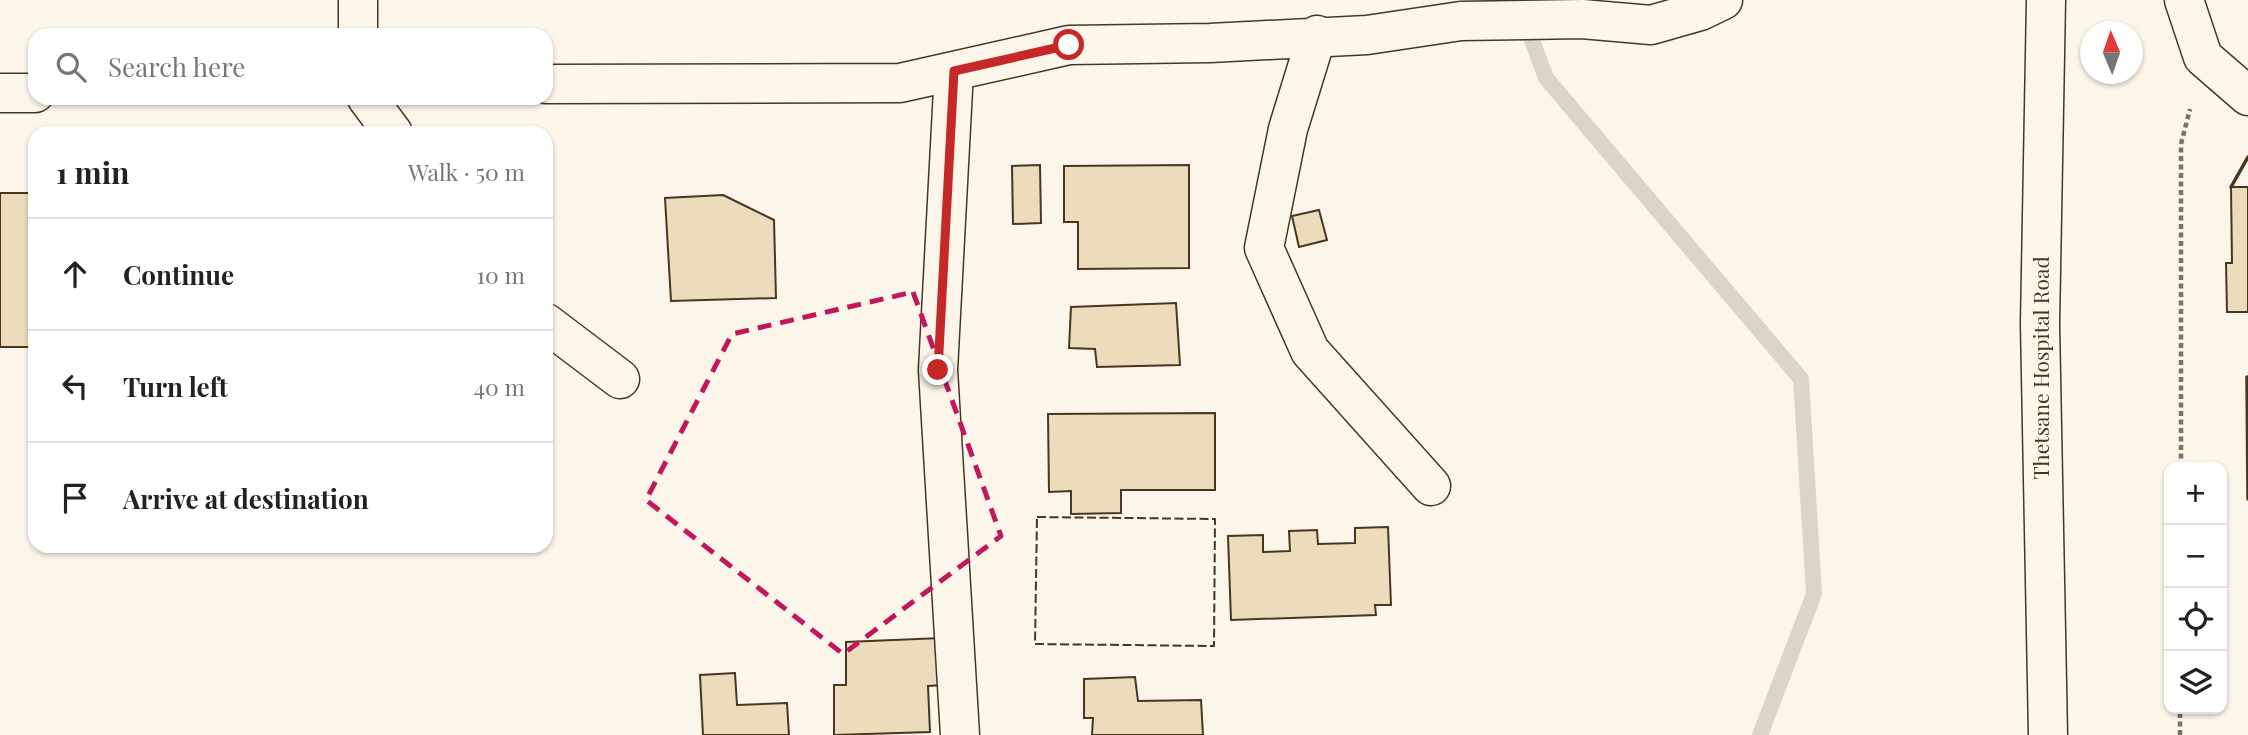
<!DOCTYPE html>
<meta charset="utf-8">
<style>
body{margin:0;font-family:"Playfair Display",serif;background:#f2f2f2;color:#222}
.controls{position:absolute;right:21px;bottom:21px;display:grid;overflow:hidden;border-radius:14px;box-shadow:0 2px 5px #0004}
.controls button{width:63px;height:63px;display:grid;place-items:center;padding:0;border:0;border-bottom:2px solid #e0e0e0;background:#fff;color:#222;font:35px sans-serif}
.compass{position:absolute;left:2080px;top:21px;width:63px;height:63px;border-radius:50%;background:#fff;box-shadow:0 2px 5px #0004;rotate:358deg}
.stop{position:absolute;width:21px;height:21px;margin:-16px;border:5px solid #c62828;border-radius:50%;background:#fff}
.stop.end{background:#c62828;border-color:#fff;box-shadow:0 2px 7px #0008}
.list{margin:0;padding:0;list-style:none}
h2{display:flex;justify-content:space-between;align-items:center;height:91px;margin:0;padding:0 28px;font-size:30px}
h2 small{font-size:23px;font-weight:400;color:#767676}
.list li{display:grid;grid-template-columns:46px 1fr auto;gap:21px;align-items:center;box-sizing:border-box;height:112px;padding:0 28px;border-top:2px solid #e0e0e0}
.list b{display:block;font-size:26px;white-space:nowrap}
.list em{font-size:23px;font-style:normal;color:#767676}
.icon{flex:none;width:38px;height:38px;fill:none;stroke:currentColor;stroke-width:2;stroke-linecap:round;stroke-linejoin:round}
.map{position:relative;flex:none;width:2248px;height:735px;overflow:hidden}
.search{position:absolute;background:#fff;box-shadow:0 2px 5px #0004;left:28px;top:28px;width:525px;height:77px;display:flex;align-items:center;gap:18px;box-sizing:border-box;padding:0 24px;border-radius:21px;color:#767676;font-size:26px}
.panel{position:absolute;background:#fff;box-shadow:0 2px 5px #0004;left:28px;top:126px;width:525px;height:427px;border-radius:21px}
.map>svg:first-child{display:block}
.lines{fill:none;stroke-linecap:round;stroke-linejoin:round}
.stream{stroke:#dcd4c6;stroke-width:16}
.building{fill:#ecdcbc;stroke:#4a3520;stroke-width:2}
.minor-casing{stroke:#4a3520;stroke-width:41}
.secondary-casing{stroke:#4a3520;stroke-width:41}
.path{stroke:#7f6f5c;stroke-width:4.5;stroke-dasharray:5 3.5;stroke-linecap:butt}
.minor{stroke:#fbf6e9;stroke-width:38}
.secondary{stroke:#fbf6e9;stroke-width:38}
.fence{stroke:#4a3520;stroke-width:2;stroke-dasharray:9 3.5;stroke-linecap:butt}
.wall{stroke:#4a3520;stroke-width:3.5}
.route{stroke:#c62828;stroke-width:9}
.marked{fill:none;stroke:#c2185b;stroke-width:5;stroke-dasharray:14 9;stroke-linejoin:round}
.labels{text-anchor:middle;stroke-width:5;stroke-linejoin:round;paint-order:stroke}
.street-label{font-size:21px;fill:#4a3520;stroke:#fbf6e9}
</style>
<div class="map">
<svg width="2248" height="735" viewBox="0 0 2248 735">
<rect width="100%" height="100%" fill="#fbf6e9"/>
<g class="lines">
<path class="stream" d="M1517 0 1546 78 1801 379 1814 594 1760 735"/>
</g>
<path class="building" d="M1040 165 1041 223 1013 224 1012 166Z
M1189 165V268L1078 269V222H1064V166Z
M2231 187H2248V312H2227L2226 263H2232Z
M0 193H35V347H0Z
M723 195 774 220 776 298 671 301 665 198Z
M1319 210 1327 240 1299 247 1292 216Z
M1176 303 1180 365 1097 367 1095 349 1069 348 1071 307Z
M1215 413V490H1121V513L1071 514V491L1049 492 1048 414Z
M1388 527 1391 605H1375L1376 615 1231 620 1228 536 1263 535V552L1290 551 1289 531 1317 530 1318 544 1355 543V528Z
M941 638 944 685 928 686 930 732 834 735V685H846V642Z
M735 673 737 705 787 703 789 735H703L700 675Z
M1135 677 1138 701 1201 700 1203 735H1092L1093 718H1084V679Z"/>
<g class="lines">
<g class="minor-casing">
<path id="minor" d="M2184 0 2203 57 2248 96
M358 35V0
M1317 35 1288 129 1264 248 1310 351 1431 486
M954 71 938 370 960 735
M546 84 900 83 1069 45 1210 43 1367 35 1461 21 1582 19 1651 25 1700 11 1723 0
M0 93H35
M367 98 393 133
M546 323 620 379"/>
</g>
<g class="secondary-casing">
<path id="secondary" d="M2046 0 2040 324 2048 735"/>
</g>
<path class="path" d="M2181 467V144L2190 109
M2180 735V709"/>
<use href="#minor" class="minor"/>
<use href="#secondary" class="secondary"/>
<path class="fence" d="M1037 517 1215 519 1214 646 1035 644Z"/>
<path class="wall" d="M2231 187 2248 157
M2247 377 2248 499"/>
</g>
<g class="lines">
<path class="route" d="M938 370 954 71 1069 45"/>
</g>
<path class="marked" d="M913 292 1001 536 843 654 646 500 732 334Z"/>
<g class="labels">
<g class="street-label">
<text transform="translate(2042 368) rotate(-90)" y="7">Thetsane Hospital Road</text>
</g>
</g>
</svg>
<div class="controls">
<button>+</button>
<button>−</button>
<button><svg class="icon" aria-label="locate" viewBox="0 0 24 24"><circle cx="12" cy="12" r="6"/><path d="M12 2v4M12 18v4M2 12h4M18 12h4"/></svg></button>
<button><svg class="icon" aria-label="layers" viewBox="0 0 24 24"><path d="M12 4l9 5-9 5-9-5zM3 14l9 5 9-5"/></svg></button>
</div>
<svg class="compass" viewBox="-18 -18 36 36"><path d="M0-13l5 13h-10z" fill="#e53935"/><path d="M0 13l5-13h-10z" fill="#767676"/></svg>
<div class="stop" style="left:1069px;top:45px"></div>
<div class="stop end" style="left:938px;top:370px"></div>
<div class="search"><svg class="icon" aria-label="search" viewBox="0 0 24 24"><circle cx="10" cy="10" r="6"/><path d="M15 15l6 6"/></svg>Search here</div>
<section class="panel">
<h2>1 min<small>Walk · 50 m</small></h2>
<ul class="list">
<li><svg class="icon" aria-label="ahead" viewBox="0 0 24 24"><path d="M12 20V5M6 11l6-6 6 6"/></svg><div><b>Continue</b></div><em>10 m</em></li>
<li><svg class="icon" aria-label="left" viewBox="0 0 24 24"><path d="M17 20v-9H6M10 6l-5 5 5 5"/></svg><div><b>Turn left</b></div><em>40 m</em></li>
<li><svg class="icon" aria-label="arrive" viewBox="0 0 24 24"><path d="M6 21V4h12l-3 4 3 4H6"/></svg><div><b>Arrive at destination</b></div></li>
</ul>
</section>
</div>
